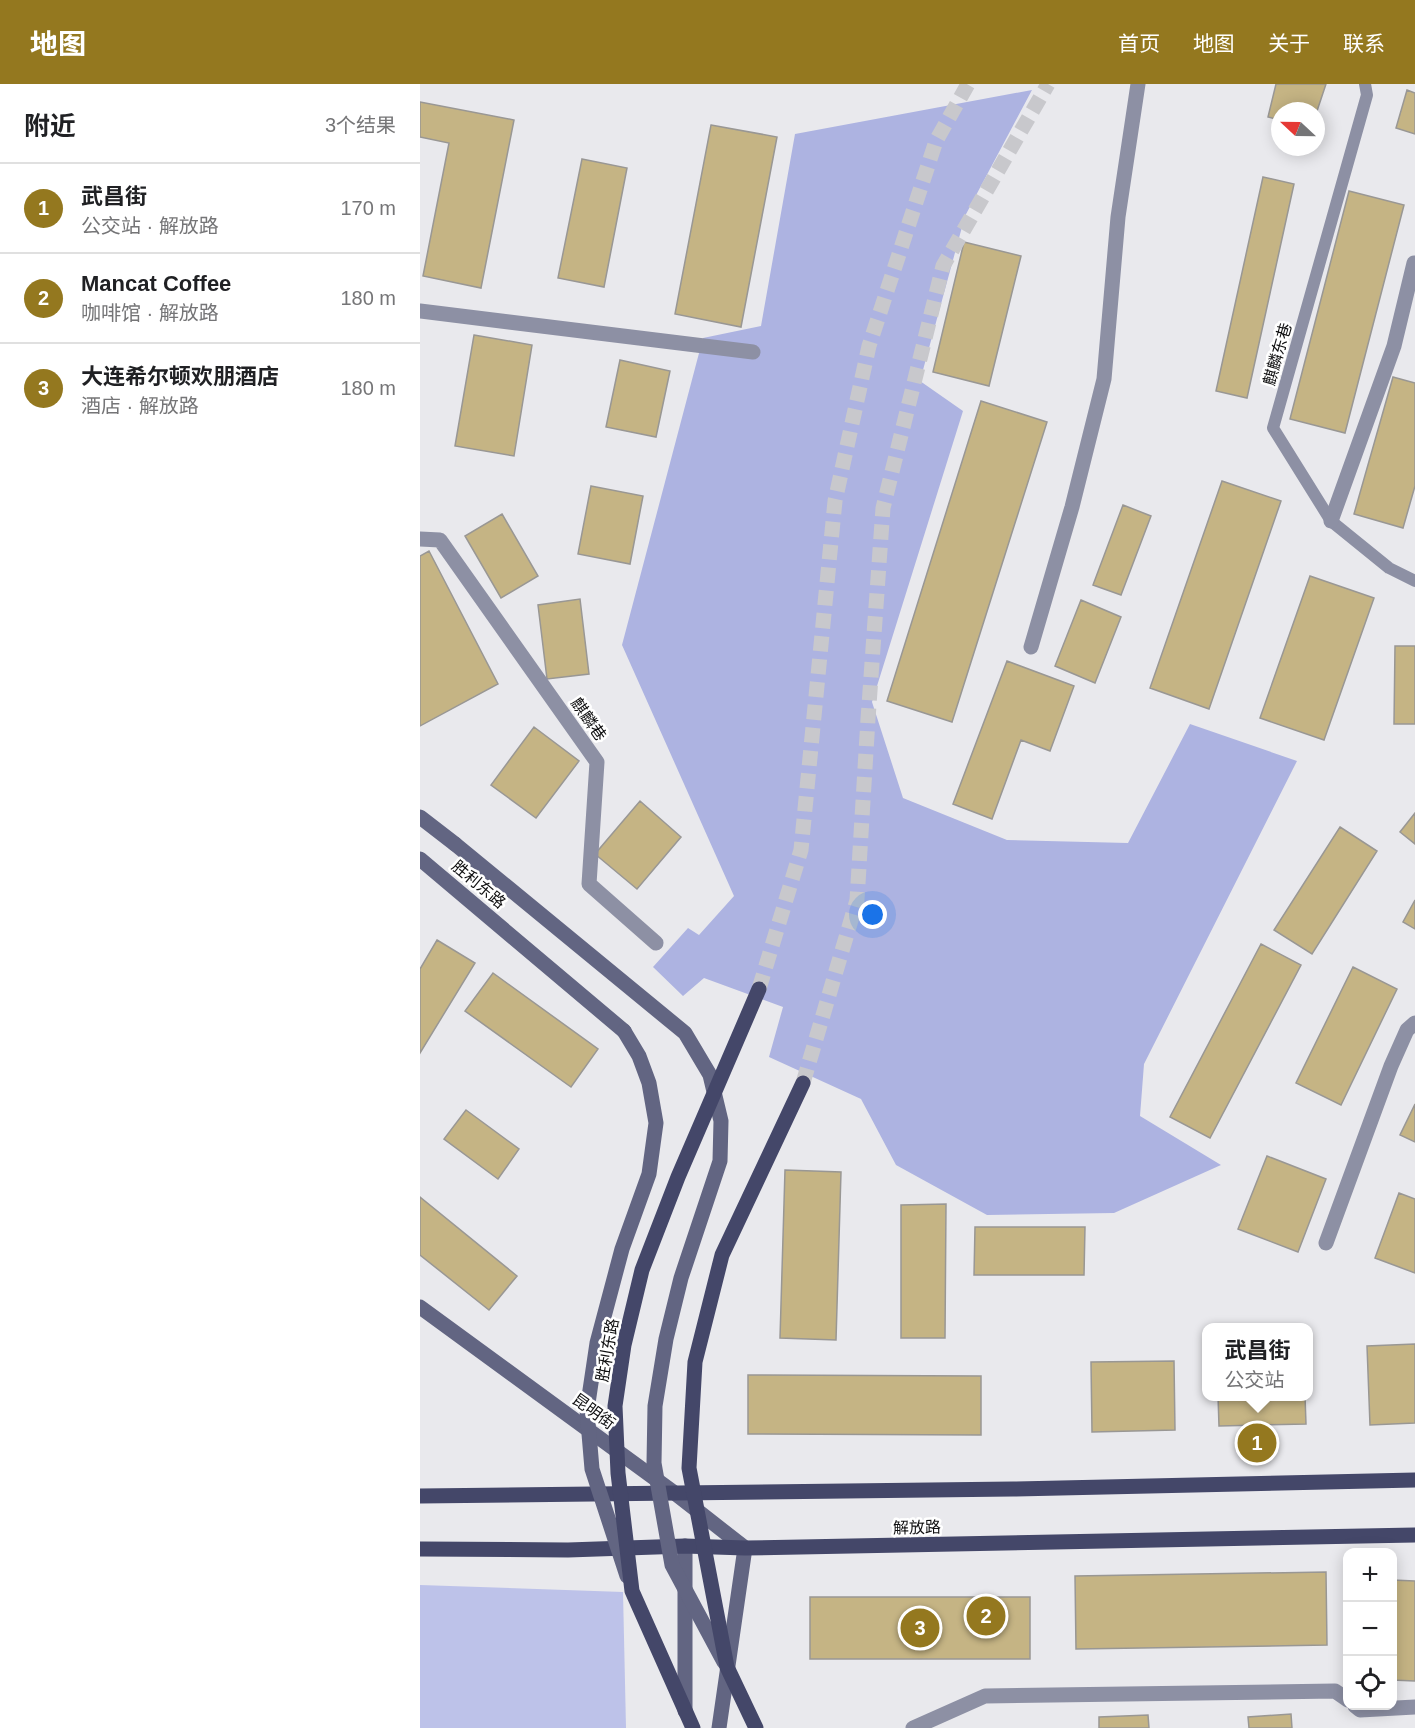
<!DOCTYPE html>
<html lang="zh">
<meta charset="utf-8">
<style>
body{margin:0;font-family:Arial,"Noto Sans SC",sans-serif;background:#f6f6f6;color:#202124}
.controls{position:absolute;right:18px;bottom:18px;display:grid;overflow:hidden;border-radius:12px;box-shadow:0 3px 15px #0003}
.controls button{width:54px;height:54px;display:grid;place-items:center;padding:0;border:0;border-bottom:2px solid #e0e0e0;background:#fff;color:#202124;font:30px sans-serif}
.compass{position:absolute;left:851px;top:18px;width:54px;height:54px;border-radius:50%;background:#fff;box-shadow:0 3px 15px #0003;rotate:292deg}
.you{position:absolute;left:453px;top:831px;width:21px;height:21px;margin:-15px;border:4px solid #fff;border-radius:50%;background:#1a73e8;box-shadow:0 0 0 9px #1a73e833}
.badge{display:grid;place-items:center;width:39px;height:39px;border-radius:50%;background:#94781f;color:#fff;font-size:20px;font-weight:700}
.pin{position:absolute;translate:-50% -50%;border:3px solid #fff;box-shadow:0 2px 6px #0006}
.popup{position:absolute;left:782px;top:1239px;width:111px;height:78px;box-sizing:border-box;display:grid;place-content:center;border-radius:12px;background:#fff;filter:drop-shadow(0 2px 4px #0005);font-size:20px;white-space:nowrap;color:#757577}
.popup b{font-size:22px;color:#202124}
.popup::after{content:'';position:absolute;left:50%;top:100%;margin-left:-12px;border:12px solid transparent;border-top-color:#fff}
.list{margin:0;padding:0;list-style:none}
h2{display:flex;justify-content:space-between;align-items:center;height:78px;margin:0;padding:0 24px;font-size:26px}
h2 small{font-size:20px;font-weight:400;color:#757577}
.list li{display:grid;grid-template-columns:39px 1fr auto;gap:18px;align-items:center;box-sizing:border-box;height:90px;padding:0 24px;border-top:2px solid #e0e0e0}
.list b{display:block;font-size:22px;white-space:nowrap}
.list p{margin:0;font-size:20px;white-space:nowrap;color:#757577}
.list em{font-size:20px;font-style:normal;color:#757577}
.icon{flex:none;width:33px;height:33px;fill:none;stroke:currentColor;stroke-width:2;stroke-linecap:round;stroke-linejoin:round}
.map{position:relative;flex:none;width:995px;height:1644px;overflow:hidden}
header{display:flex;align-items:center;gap:36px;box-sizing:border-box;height:84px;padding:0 30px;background:#94781f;color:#fff}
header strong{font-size:28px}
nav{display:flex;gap:33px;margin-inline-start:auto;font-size:21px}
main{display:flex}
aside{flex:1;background:#fff}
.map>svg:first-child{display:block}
.green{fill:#bdc2e9}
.forest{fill:#adb3e1}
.building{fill:#c5b484;stroke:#999794;stroke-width:1.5}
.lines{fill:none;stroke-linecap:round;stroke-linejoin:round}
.primary-tunnel{stroke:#c8c8cc;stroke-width:15;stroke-dasharray:15 8;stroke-linecap:butt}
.lane{stroke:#8d90a4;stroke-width:12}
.street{stroke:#8d90a4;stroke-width:15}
.secondary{stroke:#626582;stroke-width:15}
.primary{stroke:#444769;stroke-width:15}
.secondary-bridge{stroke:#626582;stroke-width:15}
.primary-bridge{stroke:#444769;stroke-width:15}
.labels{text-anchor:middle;stroke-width:5;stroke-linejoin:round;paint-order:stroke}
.street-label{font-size:16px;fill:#0f0f10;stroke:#fff}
</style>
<header>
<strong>地图</strong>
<nav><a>首页</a><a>地图</a><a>关于</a><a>联系</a></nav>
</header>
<main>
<aside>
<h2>附近<small>3个结果</small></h2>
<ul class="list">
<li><span class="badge">1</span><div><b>武昌街</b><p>公交站 · 解放路</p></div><em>170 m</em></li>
<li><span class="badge">2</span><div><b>Mancat Coffee</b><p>咖啡馆 · 解放路</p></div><em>180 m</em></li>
<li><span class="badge">3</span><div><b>大连希尔顿欢朋酒店</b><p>酒店 · 解放路</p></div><em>180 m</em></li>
</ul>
</aside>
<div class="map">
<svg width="995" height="1644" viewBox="0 0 995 1644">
<rect width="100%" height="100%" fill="#e9e9ed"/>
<path class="green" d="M0 1501 203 1508 206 1644H0Z"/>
<path class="forest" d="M612 6 545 132 500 297 543 327 452 618 483 714 587 756 708 759 770 640 877 677 724 980 720 1032 801 1081 694 1129 567 1131 476 1081 441 1015 349 973 363 923 284 894 263 912 233 883 268 844 279 851 314 812 202 561 283 254 341 242 375 50Z"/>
<path class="building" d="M856 0H906L896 30V27H860V36L848 33Z
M987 6 995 9V50L976 44Z
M0 18 94 36 61 204 3 192 29 59 0 53Z
M291 41 357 53 321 243 255 230Z
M162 75 207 84 184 203 138 194Z
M843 93 874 100 827 314 796 307Z
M929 107 984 121 925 349 870 335Z
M544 158 601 172 569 302 513 288Z
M54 251 112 261 94 372 35 362Z
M200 276 250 287 236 353 186 343Z
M973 293 995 299V402L983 444 934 430Z
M561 317 627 338 532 638 467 617Z
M802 397 861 417 789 625 730 604Z
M171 402 223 412 210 480 158 470Z
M703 421 731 432 701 511 673 501Z
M82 430 118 492 81 514 45 452Z
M9 467 78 600 0 642V472Z
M890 492 954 514 904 656 840 634Z
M160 515 169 590 127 595 118 521Z
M661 516 701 533 675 599 635 582Z
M975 562H995V640H974Z
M587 577 654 602 630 667 601 656 572 735 533 720Z
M114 643 159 677 116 734 71 701Z
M220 717 261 753 217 805 175 770Z
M995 729V760L980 748Z
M920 743 957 767 892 870 854 846Z
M995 816V845L983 838Z
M17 856 55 879 0 969V885Z
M841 860 881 881 790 1054 750 1033Z
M933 883 977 905 921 1021 876 999Z
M73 889 178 965 151 1003 45 927Z
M995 1020V1058L980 1051Z
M46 1026 99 1065 78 1095 24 1055Z
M847 1072 906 1095 878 1168 818 1145Z
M365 1086 421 1088 416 1256 360 1254Z
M979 1109 995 1115V1189L955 1174Z
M0 1113 97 1192 69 1226 0 1171Z
M526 1120 525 1254H481V1121Z
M555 1143H665L664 1191H554Z
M995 1260V1339L950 1341 947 1262Z
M754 1277 755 1346 672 1348 671 1278Z
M328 1291 561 1292V1351L328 1350Z
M798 1312H885L886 1340 799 1342Z
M906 1488 907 1561 656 1565 655 1492Z
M972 1496 995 1497V1597L972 1596Z
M390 1513H610V1575H390Z
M871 1630 872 1644H829L828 1633Z
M728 1631 729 1644H679V1633Z"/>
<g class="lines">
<path class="primary-tunnel" d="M339 905 381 766 415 417 449 262 516 57 548 0
M383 999 437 816 448 635 463 424 523 182 628 0"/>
<path class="lane" d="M945 0 947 11 853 344 911 437 969 484 995 497"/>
<path class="street" d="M0 227 333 268
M911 437 974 262 994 179
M0 455 20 456 177 678 169 800 236 859
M611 563 652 423 684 295 698 133 718 0
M906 1159 971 982 987 946 995 939
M935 1622 940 1626 995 1623
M493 1644 565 1612 915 1607 928 1616"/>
<path class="secondary" d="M0 733 35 760
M0 775 204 947
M0 1223 256 1410 325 1464 299 1644
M265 1462V1627"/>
<path class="primary" d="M0 1412 593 1405 995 1396
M0 1465 148 1466 265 1462 325 1464 995 1451"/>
<path class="secondary-bridge" d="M35 760 265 949 290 991 301 1037 300 1077 261 1194 246 1255 235 1322 234 1379 252 1481 304 1578
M204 947 219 972 229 999 236 1039 229 1090 202 1165 177 1259 167 1326 172 1385 207 1492"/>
<path class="primary-bridge" d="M273 1644 212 1507 198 1389 195 1322 204 1261 222 1186 258 1093 339 905
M336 1644 307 1583 269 1384 275 1278 302 1171 383 999"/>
</g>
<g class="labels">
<g class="street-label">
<text transform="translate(857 270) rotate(-74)" y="6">麒麟东巷</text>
<text transform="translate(169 635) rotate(55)" y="6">麒麟巷</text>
<text transform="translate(59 800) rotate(40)" y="6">胜利东路</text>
<text transform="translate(187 1266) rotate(-80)" y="6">胜利东路</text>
<text transform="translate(174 1327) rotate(36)" y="6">昆明街</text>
<text transform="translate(497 1443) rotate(-1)" y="6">解放路</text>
</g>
</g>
</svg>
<div class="controls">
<button>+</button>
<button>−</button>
<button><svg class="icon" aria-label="locate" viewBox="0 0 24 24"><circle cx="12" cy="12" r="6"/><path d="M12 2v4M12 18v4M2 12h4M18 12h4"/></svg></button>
</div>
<svg class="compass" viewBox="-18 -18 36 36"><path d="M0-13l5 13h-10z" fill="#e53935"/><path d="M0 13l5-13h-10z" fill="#757577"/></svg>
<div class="you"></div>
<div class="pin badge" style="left:837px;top:1359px">1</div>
<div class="popup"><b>武昌街</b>公交站</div>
<div class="pin badge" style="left:566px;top:1532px">2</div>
<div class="pin badge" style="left:500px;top:1544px">3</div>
</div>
</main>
